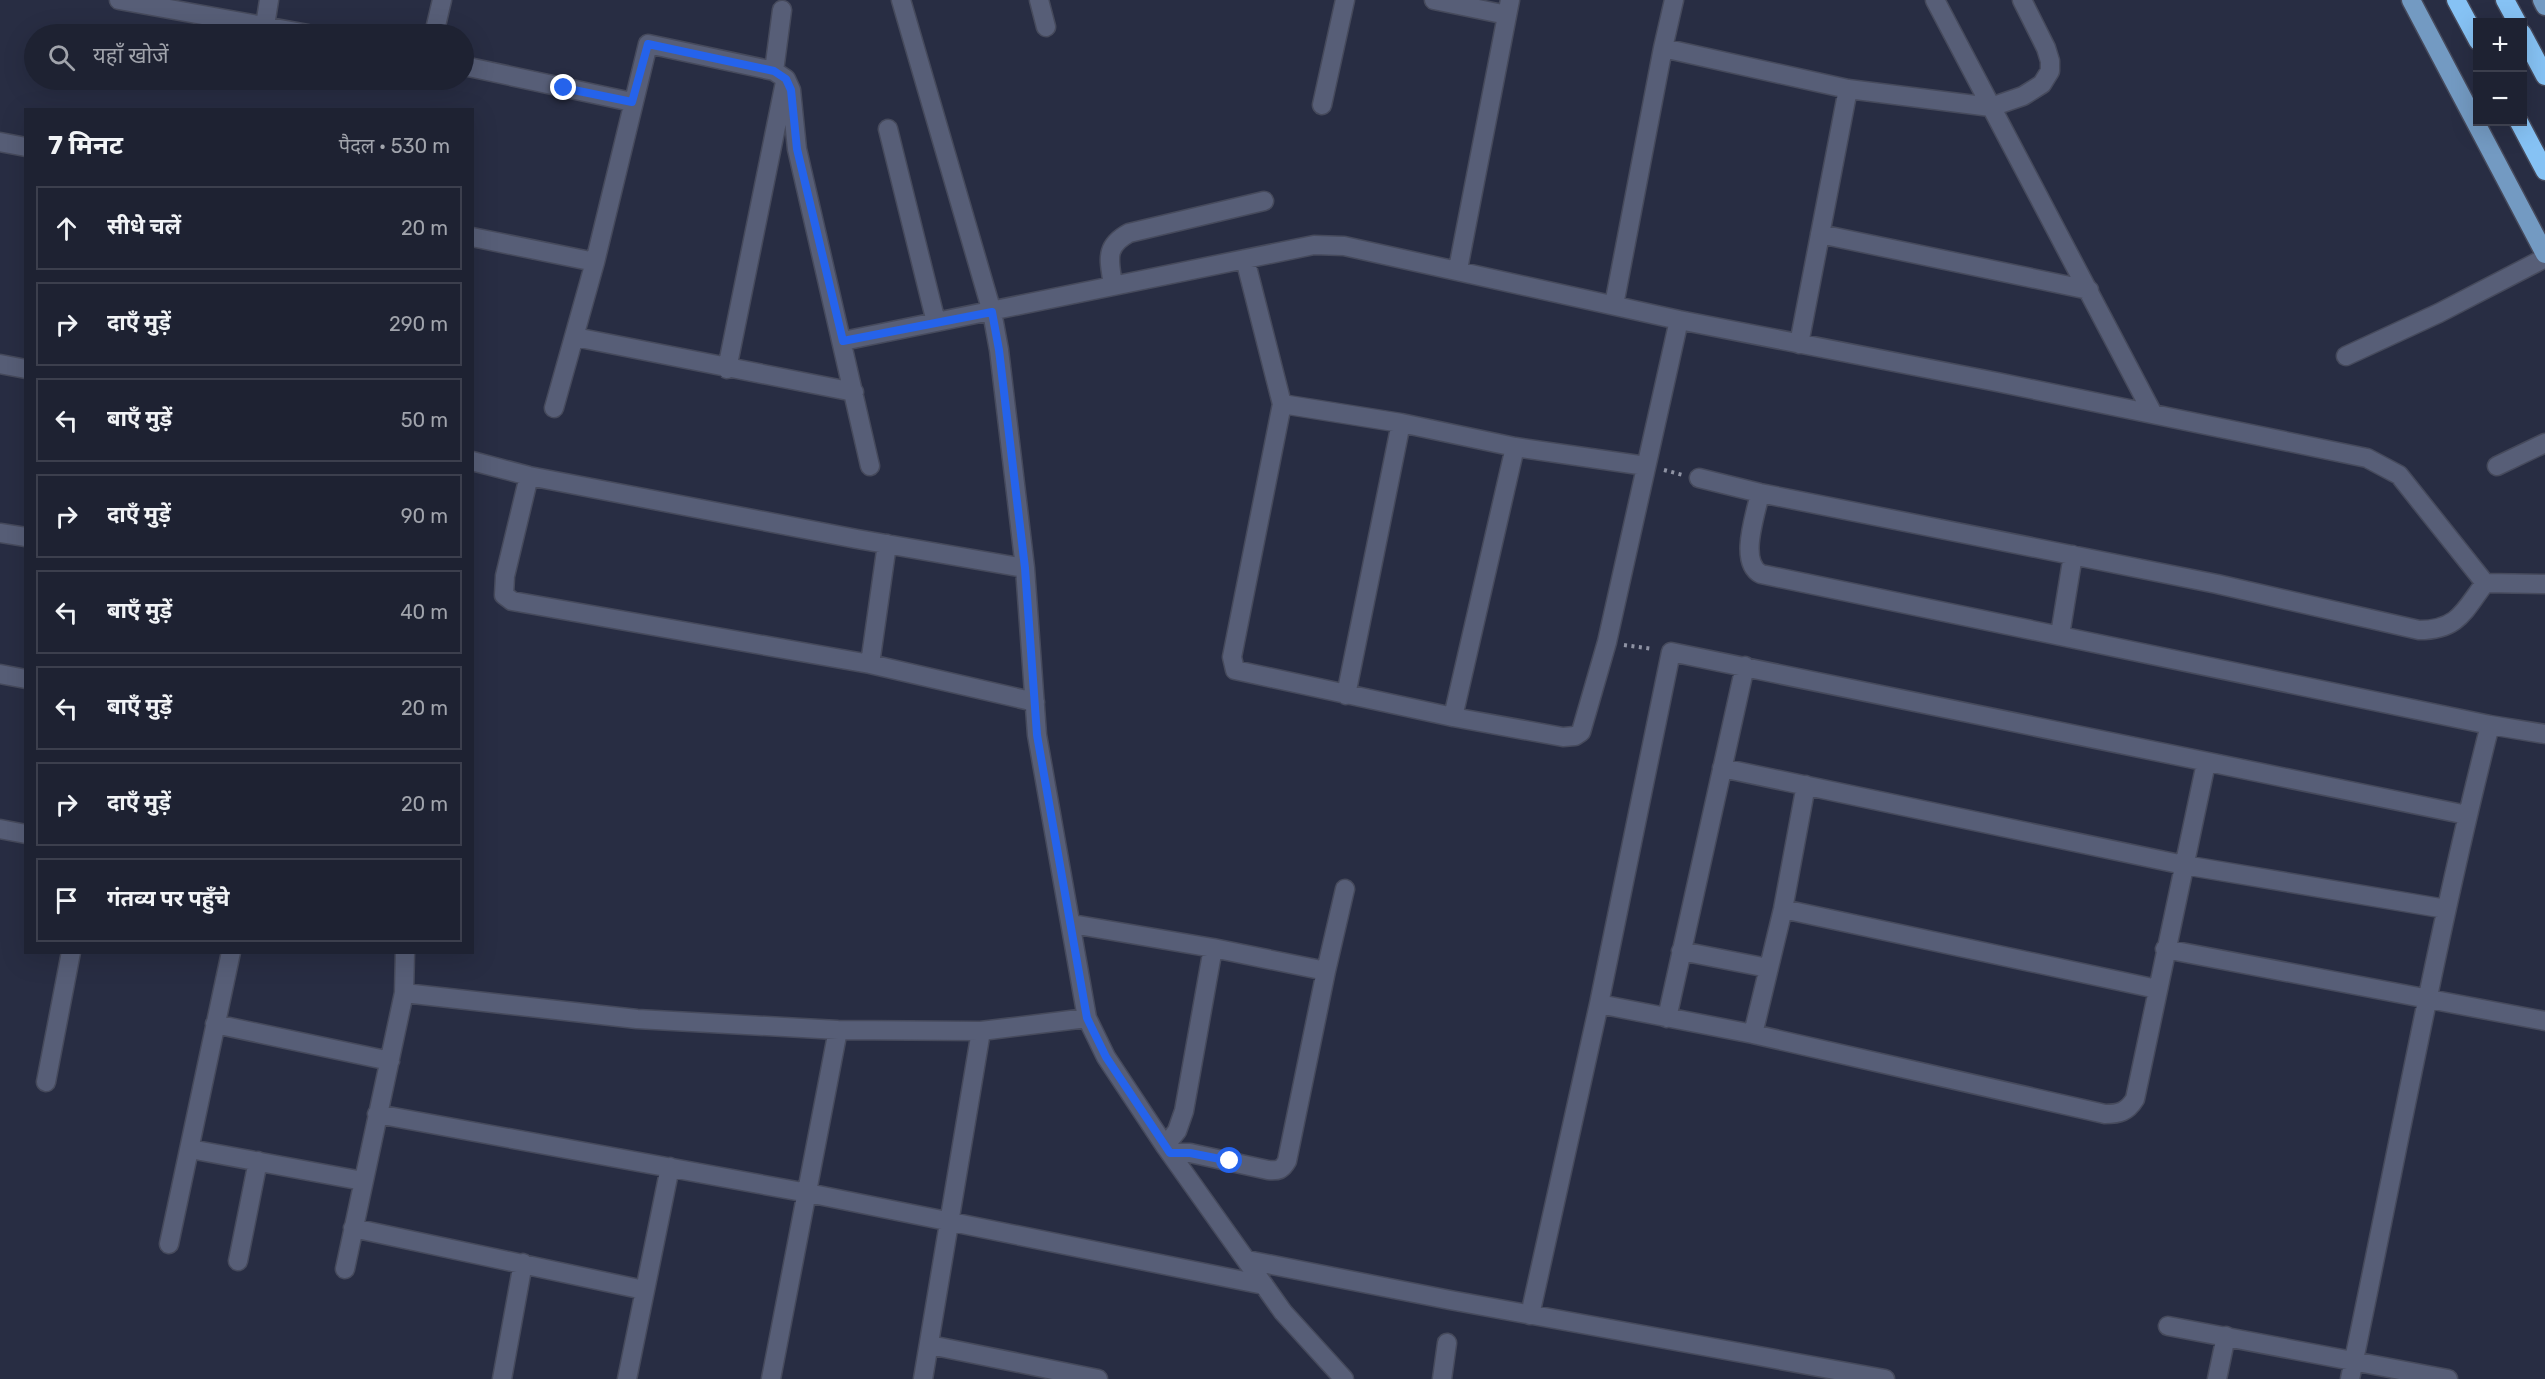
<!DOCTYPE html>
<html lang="hi">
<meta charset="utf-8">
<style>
body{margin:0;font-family:Rubik,"Noto Sans Devanagari",sans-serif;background:#2b2f3e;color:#f1f3f6}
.controls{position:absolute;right:18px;top:18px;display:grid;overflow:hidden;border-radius:0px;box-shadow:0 6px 24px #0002}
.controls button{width:54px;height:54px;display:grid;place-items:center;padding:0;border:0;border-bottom:2px solid #3c3f4d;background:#1e2232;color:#f1f3f6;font:30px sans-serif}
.stop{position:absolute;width:18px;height:18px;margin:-14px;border:4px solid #2563eb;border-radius:50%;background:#fff}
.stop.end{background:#2563eb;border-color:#fff;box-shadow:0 2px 6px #0008}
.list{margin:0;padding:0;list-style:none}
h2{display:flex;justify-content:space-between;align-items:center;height:78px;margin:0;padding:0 24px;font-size:26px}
h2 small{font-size:20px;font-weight:400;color:#a1a4ac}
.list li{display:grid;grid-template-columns:39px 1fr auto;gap:18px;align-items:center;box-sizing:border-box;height:84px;margin:0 12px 12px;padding:0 12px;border:2px solid #3c3f4d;border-radius:0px}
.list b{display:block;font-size:22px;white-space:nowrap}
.list em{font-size:20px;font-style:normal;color:#a1a4ac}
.icon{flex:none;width:33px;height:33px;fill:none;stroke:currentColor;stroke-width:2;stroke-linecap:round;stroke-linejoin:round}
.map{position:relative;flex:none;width:2545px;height:1379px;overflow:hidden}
.search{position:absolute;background:#1e2232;box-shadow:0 6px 24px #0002;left:24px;top:24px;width:450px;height:66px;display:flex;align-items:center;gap:15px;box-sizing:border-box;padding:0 21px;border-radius:33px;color:#a1a4ac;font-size:22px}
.panel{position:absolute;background:#1e2232;box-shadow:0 6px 24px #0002;left:24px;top:108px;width:450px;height:846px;border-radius:0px}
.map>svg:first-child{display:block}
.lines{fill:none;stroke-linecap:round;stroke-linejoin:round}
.minor-casing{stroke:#464a5c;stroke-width:21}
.major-casing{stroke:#464a5c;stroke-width:21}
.highway-casing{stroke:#464a5c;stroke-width:21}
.path{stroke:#8f93a4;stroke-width:4;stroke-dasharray:3 4.5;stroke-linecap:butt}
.minor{stroke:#575e77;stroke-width:18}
.major{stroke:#739ac2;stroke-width:18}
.highway{stroke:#86c2f4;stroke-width:18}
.route{stroke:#2563eb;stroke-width:8}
</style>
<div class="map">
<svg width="2545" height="1379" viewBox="0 0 2545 1379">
<rect width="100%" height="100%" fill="#282d43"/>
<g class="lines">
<g class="minor-casing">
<path id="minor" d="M119 0 308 34
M901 0 992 312 999 350 1025 568 1037 735 1087 1018 1106 1057 1165 1146 1283 1312 1344 1379
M1039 0 1046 27
M1434 0 1507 15
M1935 0 2153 414
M265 26 269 0
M434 34 442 0
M1663 48 1848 89 1991 107 2023 96 2042 84 2050 71V61L2046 48 2022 0
M464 66 632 102
M774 71 782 10
M1322 105 1345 0
M888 129 936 322
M0 142 26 147
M1820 234 2089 290
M472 237 595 262
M1245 259 1282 404 1232 657 1235 670 1453 717 1563 737 1575 736 1581 732 1607 642 1679 320
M1458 269 1510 0
M1113 286C1110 261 1103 247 1129 233L1264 201
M1614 305 1663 48 1674 0
M575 337 854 392
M843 341 1314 245 1344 246 1679 320 1997 382 2367 458 2399 475 2485 583 2545 584
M1799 344 1848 89
M2346 356 2439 313 2545 258
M0 364 26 369
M727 369 785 82
M1282 404 1401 423 1515 447 1646 466
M554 408 595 262 648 44 774 71 786 79 791 90 797 149 870 466
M472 461 529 476 857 539 1025 568
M2497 466 2545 443
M529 476 505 576 504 595 512 601 870 664 1035 702
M1699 478 1760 493 2217 584 2419 630C2458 630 2464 611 2485 583
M1760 493C1756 514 1738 562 1761 574L2490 725
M0 533 26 537
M2060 635 2073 555
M870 664 887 544
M0 674 26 679
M1346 695 1401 423
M1453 717 1515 447
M1722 768 2184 865 2446 909
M0 829 26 834
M1783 909 2157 989
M1072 924 1213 948 1326 971 1287 1161C1282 1170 1278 1171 1268 1170L1190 1153H1170
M2165 949 2545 1021
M1681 951 1768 968
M1326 971 1345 889
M404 993 637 1019 838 1030 981 1031 1087 1018
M1599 1004 1671 652 2467 815
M1667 1018 1745 666
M215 1024 390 1061
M1753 1034 1783 909 1806 785
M46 1082 71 952
M377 1114 808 1193 1264 1285
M1165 1146 1177 1131 1184 1111 1213 948
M190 1149 363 1181
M353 1228 644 1290
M169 1244 231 952
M1247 1260 1450 1300 1885 1379
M238 1261 258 1161
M345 1269 404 993 405 952
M1530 1315 1599 1004 1753 1034 2105 1114C2119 1114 2127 1112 2135 1099L2206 763
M2168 1326 2448 1379
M930 1345 1098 1379
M502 1379 523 1263
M627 1379 670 1167
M771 1379 838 1030
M923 1379 981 1031
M1442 1379 1447 1343
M2217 1379 2226 1336
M2350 1379C2396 1161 2435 941 2490 725L2545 734"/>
</g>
<g class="major-casing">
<path id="major" d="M2411 0 2545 254
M2542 0 2545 6"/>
</g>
<g class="highway-casing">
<path id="highway" d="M2456 0 2478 41
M2505 0 2517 22
M2522 33 2545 76
M2519 122 2545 171"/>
</g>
<path class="path" d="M1664 470 1683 475
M1624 645 1653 649"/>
<use href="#minor" class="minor"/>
<use href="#major" class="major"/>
<use href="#highway" class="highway"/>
</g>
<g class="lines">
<path class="route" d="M564 88 632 102 648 44 774 71 786 79 791 90 797 149 843 341 992 312 999 350 1025 568 1037 735 1087 1018 1106 1057 1170 1153H1190L1230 1161"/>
</g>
</svg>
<div class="controls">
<button>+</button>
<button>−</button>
</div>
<div class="stop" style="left:1230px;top:1161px"></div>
<div class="stop end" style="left:564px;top:88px"></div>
<div class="search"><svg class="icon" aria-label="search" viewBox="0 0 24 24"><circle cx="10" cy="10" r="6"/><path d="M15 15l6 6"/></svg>यहाँ खोजें</div>
<section class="panel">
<h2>7 मिनट<small>पैदल · 530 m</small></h2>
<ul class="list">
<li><svg class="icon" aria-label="ahead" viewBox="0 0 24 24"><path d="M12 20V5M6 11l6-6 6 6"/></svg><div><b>सीधे चलें</b></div><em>20 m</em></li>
<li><svg class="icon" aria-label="right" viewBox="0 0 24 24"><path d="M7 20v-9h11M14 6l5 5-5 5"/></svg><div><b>दाएँ मुड़ें</b></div><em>290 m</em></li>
<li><svg class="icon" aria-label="left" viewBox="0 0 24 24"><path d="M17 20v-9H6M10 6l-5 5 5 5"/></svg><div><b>बाएँ मुड़ें</b></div><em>50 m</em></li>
<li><svg class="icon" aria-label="right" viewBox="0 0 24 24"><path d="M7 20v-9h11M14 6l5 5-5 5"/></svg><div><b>दाएँ मुड़ें</b></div><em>90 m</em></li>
<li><svg class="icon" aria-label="left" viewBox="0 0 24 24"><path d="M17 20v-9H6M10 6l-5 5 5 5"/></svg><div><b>बाएँ मुड़ें</b></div><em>40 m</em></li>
<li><svg class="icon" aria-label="left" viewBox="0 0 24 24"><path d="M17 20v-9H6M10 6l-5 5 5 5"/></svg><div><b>बाएँ मुड़ें</b></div><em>20 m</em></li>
<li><svg class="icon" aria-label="right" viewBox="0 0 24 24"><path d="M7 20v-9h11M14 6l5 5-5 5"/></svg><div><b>दाएँ मुड़ें</b></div><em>20 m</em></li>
<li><svg class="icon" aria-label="arrive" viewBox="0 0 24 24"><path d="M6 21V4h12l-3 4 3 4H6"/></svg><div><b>गंतव्य पर पहुँचे</b></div></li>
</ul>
</section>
</div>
